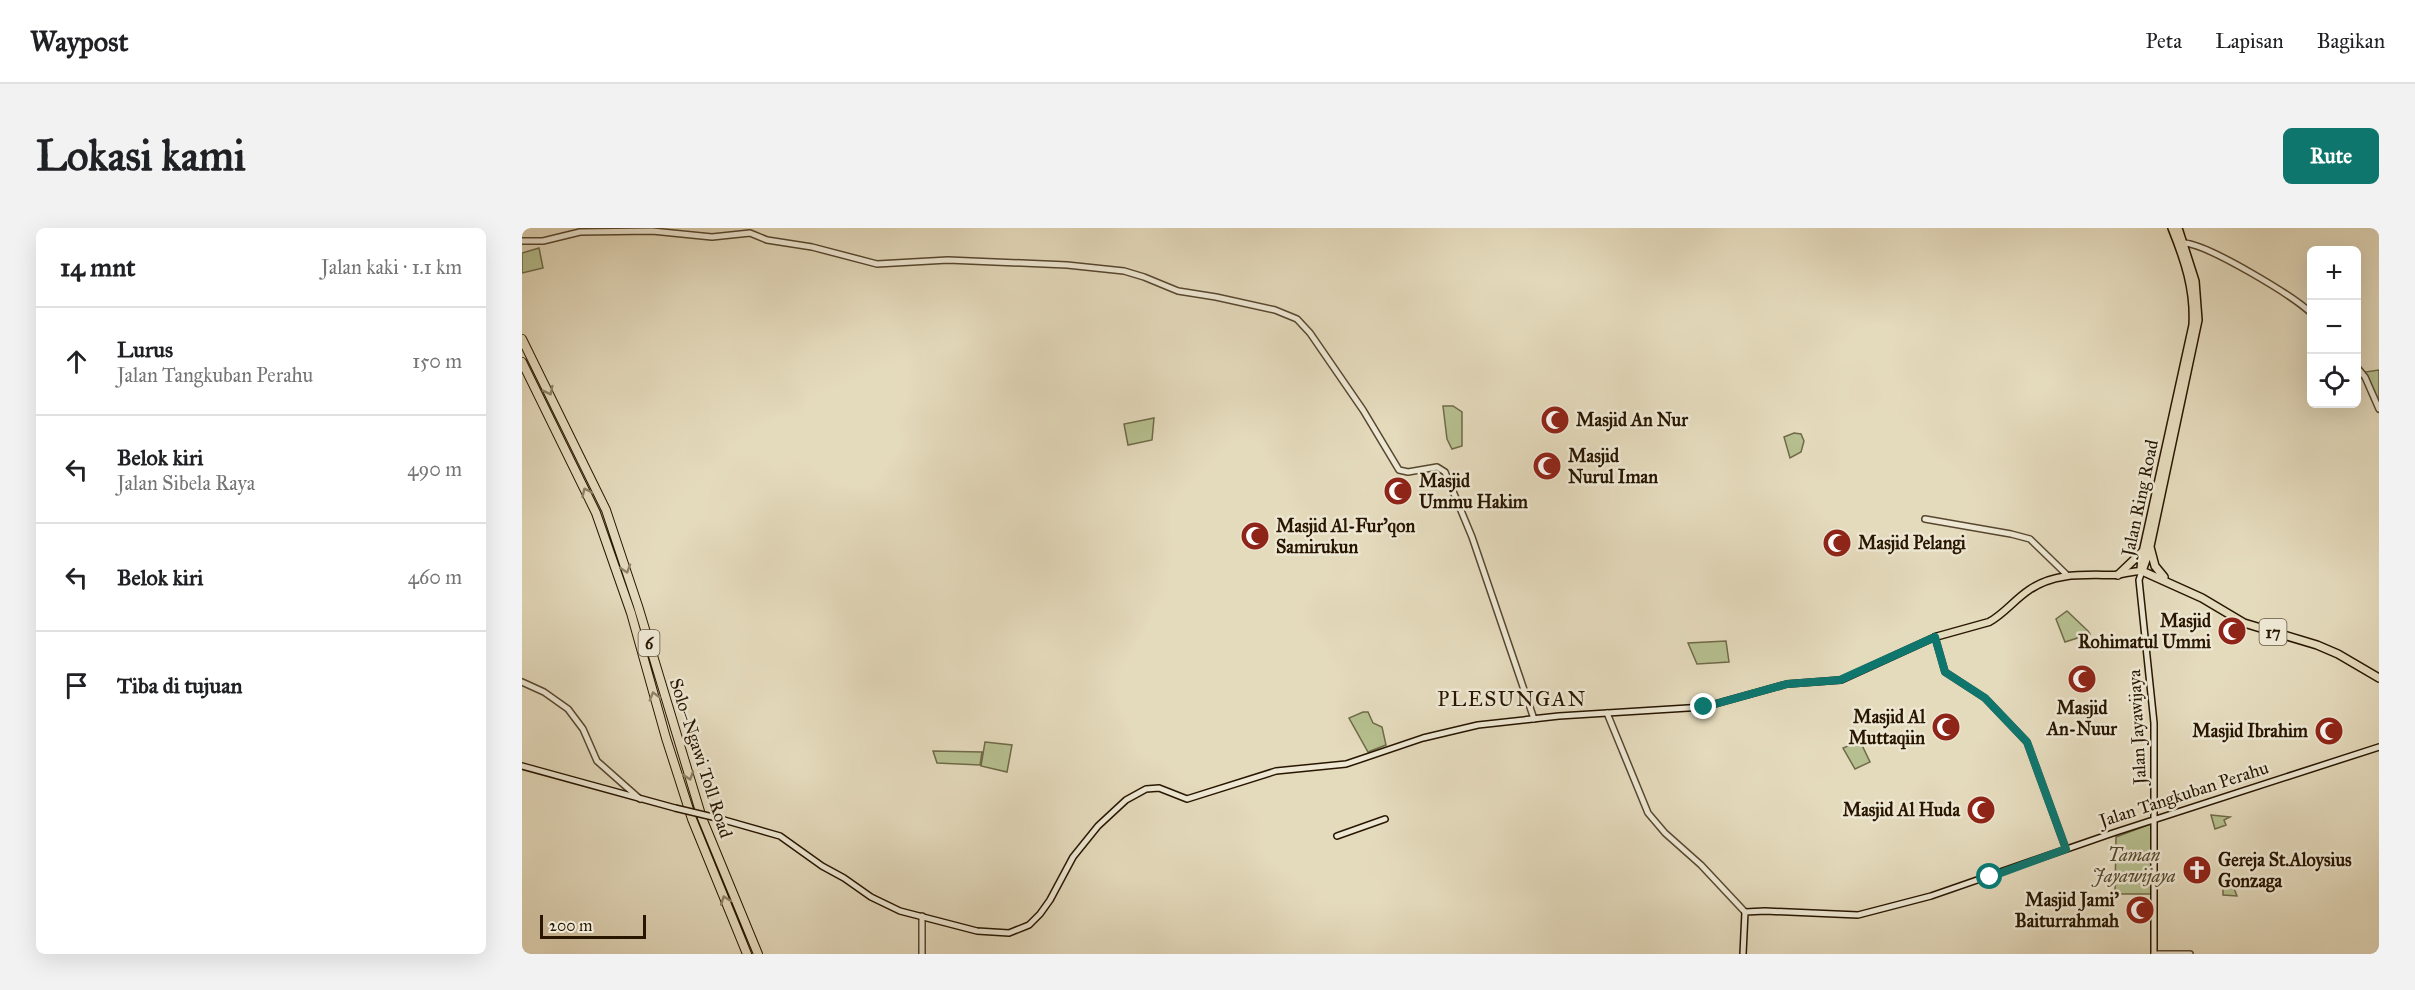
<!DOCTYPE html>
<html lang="id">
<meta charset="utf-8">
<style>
body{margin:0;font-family:"IM FELL Great Primer",serif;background:#f2f2f2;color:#202124}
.controls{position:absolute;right:18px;top:18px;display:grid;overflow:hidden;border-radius:9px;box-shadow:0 6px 24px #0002}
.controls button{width:54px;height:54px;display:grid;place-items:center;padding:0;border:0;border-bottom:2px solid #e0e0e0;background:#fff;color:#202124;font:30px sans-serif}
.scale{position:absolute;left:18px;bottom:15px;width:106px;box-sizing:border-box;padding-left:6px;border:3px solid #281600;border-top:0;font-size:16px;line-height:21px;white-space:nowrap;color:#281600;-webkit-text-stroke:4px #ede7d3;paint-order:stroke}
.stop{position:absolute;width:18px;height:18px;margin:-14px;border:4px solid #0f766e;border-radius:50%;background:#fff}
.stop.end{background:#0f766e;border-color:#fff;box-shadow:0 2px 6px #0008}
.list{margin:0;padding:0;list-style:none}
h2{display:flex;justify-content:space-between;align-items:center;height:78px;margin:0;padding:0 24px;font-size:26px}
h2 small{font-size:20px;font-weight:400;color:#757577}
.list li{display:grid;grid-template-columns:39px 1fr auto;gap:18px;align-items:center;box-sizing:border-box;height:108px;padding:0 24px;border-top:2px solid #e0e0e0}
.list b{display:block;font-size:22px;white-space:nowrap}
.list p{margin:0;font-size:20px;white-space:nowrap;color:#757577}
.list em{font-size:20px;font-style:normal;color:#757577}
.icon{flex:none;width:33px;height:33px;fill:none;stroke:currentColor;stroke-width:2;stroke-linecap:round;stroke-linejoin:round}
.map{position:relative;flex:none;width:1857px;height:726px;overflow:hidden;border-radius:9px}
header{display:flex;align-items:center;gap:36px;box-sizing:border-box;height:84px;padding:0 30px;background:#fff;border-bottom:2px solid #e0e0e0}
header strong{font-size:28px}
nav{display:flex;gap:33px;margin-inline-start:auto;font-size:21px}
.intro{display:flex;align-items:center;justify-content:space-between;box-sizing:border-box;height:144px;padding:0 36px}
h1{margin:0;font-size:42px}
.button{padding:15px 27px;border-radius:9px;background:#0f766e;color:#fff;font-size:21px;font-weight:700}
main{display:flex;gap:36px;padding:0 36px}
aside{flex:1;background:#fff;border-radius:9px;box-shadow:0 6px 24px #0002}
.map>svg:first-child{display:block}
.green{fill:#b6bf8f;stroke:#6f6a48;stroke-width:1.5}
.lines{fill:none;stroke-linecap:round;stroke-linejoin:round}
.tertiary-casing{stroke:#57472f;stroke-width:8}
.secondary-casing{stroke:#281600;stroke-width:8}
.primary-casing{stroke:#281600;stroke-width:9}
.trunk-casing{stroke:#281600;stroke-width:10}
.motorway-casing{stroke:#281600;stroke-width:10}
.tertiary{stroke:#ede7d3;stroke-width:5}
.secondary{stroke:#ede7d3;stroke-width:5}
.primary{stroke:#e4dabc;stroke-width:6}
.trunk{stroke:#e4dabc;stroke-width:7}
.motorway{stroke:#e4dabc;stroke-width:8}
.secondary-bridge-casing{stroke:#281600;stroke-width:8;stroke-linecap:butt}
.secondary-bridge{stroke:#ede7d3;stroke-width:5}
.oneway{stroke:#8f8267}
.route{stroke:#0f766e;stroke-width:8}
.labels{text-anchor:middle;stroke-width:5;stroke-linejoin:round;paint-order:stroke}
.shield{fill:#ede7d3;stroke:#63553f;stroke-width:1.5}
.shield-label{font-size:16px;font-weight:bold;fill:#281600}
.poi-label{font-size:18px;font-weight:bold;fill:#281600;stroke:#ede7d3;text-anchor:start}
.street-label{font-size:18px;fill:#281600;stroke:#ede7d3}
.park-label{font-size:18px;font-style:italic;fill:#53492b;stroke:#ede7d3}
.quarter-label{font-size:21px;letter-spacing:1.5px;fill:#281600;stroke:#ede7d3}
</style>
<header>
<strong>Waypost</strong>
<nav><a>Peta</a><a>Lapisan</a><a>Bagikan</a></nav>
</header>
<div class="intro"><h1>Lokasi kami</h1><a class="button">Rute</a></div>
<main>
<aside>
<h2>14 mnt<small>Jalan kaki · 1.1 km</small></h2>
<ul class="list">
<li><svg class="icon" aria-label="ahead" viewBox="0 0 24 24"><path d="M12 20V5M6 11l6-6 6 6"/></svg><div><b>Lurus</b><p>Jalan Tangkuban Perahu</p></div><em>150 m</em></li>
<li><svg class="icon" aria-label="left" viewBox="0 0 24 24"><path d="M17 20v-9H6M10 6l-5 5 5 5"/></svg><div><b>Belok kiri</b><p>Jalan Sibela Raya</p></div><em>490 m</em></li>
<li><svg class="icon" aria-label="left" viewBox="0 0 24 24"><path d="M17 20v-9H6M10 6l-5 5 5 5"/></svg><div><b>Belok kiri</b></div><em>460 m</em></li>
<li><svg class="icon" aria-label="arrive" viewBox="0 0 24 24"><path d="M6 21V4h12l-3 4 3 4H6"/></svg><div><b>Tiba di tujuan</b></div></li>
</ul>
</aside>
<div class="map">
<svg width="1857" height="726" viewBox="0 0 1857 726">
<rect width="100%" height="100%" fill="#e4dabc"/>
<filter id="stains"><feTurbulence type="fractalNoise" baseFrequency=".00333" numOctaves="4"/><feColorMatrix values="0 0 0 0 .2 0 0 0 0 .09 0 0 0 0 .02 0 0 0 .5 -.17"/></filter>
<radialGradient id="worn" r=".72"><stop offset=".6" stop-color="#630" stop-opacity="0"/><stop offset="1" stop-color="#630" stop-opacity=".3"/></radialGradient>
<path class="green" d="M17 20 21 40 0 45V25Z
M1857 142V174L1843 144Z
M921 178H931L940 184V218L930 221 925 211Z
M632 190 630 212 606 217 602 196Z
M1272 205 1279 206 1282 213 1279 224 1268 230 1262 209Z
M1545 383 1566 403 1568 406 1543 414 1534 391Z
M1204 413 1207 434 1175 436 1166 415Z
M841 484H846L851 495 860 499 864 517 846 524 827 490Z
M1338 513 1348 534 1333 541 1321 520Z
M463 514 490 517 485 544 459 538Z
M411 523 460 524 458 537 415 535Z
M1689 587 1708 589 1702 592 1704 597 1693 601Z
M1631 595V666H1593L1594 609Z
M1708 650 1715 668 1701 667V651Z"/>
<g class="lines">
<g class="tertiary-casing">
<path id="tertiary" d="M0 13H21L58 4 130 3 190 9 228 5 245 12 290 19 355 36 426 32 545 37 602 43 622 49 656 63 694 69 753 82 775 91 788 105 841 182 877 242 886 244 915 239 923 244 950 309 1012 491
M1662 15C1685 16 1772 68 1790 86
M1834 138 1843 149 1857 181
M1403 291 1489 306 1508 311 1545 347
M1413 409 1423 444 1463 470 1505 514 1544 621
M0 454 22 464 46 481 61 501 75 533 118 571
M1085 485 1126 585 1143 605 1179 637 1223 684
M400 688V726
M1632 726H1668"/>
</g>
<g class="secondary-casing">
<path id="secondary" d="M1620 343 1617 352 1632 495V726
M0 538 153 580
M195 590 258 608 300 638 322 650 349 669 378 683 455 703 487 705 507 697 518 686 528 672 551 629 576 598 604 572 624 561 637 560 665 571 754 543 824 536 901 510 956 497 1037 488 1182 479 1265 456 1319 452 1413 409
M815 608 863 591
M1221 726 1223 684 1243 683 1336 687 1409 668 1591 605 1857 519"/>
</g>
<g class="primary-casing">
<path id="primary" d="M1413 409 1467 394C1482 386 1492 372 1507 362 1533 344 1562 347 1593 347 1602 346 1611 343 1620 343"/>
</g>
<g class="trunk-casing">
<path id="trunk" d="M1628 319 1633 338 1642 349
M1619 341 1620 329 1671 97C1673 62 1663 32 1650 0
M1620 343 1627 323 1676 92 1673 53 1656 0
M1620 343 1680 370 1722 395 1795 417 1816 426 1857 450
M1596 347 1620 324"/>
</g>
<g class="motorway-casing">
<path id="motorway" d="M0 111 84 282 116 378 180 590 236 726
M0 134 74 285 109 385 144 510 170 591 225 726"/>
</g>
<use href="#tertiary" class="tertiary"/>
<use href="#secondary" class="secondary"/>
<use href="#primary" class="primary"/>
<use href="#trunk" class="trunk"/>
<use href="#motorway" class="motorway"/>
<g class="secondary-bridge-casing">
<path id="secondary-bridge" d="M153 580 195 590"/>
</g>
<use href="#secondary-bridge" class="secondary-bridge"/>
</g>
<defs><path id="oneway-chevron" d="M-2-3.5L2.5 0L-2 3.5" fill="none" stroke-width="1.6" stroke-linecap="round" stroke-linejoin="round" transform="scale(1.5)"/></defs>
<g class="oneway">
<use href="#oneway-chevron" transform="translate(27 163) rotate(63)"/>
<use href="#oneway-chevron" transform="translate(64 264) rotate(-115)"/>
<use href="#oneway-chevron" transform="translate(104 341) rotate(72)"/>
<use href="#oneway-chevron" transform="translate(132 468) rotate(-106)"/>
<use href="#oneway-chevron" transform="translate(167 548) rotate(72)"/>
<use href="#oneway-chevron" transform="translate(203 672) rotate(-110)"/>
</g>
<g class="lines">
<path class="route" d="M1182 479 1265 456 1318 452 1413 409 1423 444 1463 470 1505 514 1544 621 1468 649"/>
</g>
<defs>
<g id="mosque-disc" transform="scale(1.5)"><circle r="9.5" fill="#8f2418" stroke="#ede7d3"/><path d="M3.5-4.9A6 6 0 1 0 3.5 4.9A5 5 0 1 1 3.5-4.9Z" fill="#fff"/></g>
<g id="church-disc" transform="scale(1.5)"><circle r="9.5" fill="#8f2418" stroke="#ede7d3"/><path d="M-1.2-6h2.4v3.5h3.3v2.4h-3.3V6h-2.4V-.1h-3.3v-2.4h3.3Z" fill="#fff"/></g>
</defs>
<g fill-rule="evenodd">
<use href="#mosque-disc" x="1033" y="192"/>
<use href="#mosque-disc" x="1025" y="238"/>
<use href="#mosque-disc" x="876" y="263"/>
<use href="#mosque-disc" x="733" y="308"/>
<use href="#mosque-disc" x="1315" y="315"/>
<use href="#mosque-disc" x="1710" y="403"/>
<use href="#mosque-disc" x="1560" y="451"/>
<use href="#mosque-disc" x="1424" y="499"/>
<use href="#mosque-disc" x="1807" y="503"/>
<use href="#mosque-disc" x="1459" y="582"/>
<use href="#church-disc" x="1675" y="642"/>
<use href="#mosque-disc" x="1618" y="682"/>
</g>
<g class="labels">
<g class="shield">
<rect x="1737.5" y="391" width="27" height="26" rx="4.5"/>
<rect x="116.5" y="402" width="21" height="26" rx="4.5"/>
</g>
<g class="shield-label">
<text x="1751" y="410">17</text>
<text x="127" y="421">6</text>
</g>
<g class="poi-label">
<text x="1054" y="198">Masjid An Nur</text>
<text x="1046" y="234">Masjid<tspan x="1046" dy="21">Nurul Iman</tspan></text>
<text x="897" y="259">Masjid<tspan x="897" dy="21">Ummu Hakim</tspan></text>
<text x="754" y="304">Masjid Al-Fur'qon<tspan x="754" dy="21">Samirukun</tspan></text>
<text x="1336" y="321">Masjid Pelangi</text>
<text x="1689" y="399" text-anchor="end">Masjid<tspan x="1689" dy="21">Rohimatul Ummi</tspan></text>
<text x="1560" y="486" text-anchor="middle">Masjid<tspan x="1560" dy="21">An-Nuur</tspan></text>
<text x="1403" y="495" text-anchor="end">Masjid Al<tspan x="1403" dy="21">Muttaqiin</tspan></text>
<text x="1786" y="509" text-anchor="end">Masjid Ibrahim</text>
<text x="1438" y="588" text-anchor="end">Masjid Al Huda</text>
<text x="1696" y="638">Gereja St.Aloysius<tspan x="1696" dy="21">Gonzaga</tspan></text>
<text x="1597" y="678" text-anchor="end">Masjid Jami'<tspan x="1597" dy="21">Baiturrahmah</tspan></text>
</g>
<g class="street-label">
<text transform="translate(1618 270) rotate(-78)" y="6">Jalan Ring Road</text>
<text transform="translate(1615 499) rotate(-93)" y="6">Jalan Jayawijaya</text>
<text transform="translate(179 530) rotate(72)" y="6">Solo–Ngawi Toll Road</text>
<text transform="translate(1662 566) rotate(-18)" y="6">Jalan Tangkuban Perahu</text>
</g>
<g class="park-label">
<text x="1612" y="633">Taman<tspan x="1612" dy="21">Jayawijaya</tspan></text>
</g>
<g class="quarter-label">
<text x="990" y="478">PLESUNGAN</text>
</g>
</g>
<rect width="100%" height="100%" filter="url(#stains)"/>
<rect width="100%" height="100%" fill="url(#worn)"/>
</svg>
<div class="controls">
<button>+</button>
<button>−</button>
<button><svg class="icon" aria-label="locate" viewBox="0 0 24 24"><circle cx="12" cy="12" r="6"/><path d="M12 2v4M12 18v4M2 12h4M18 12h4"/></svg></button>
</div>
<div class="scale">200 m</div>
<div class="stop" style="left:1468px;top:649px"></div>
<div class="stop end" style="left:1182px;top:479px"></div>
</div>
</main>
